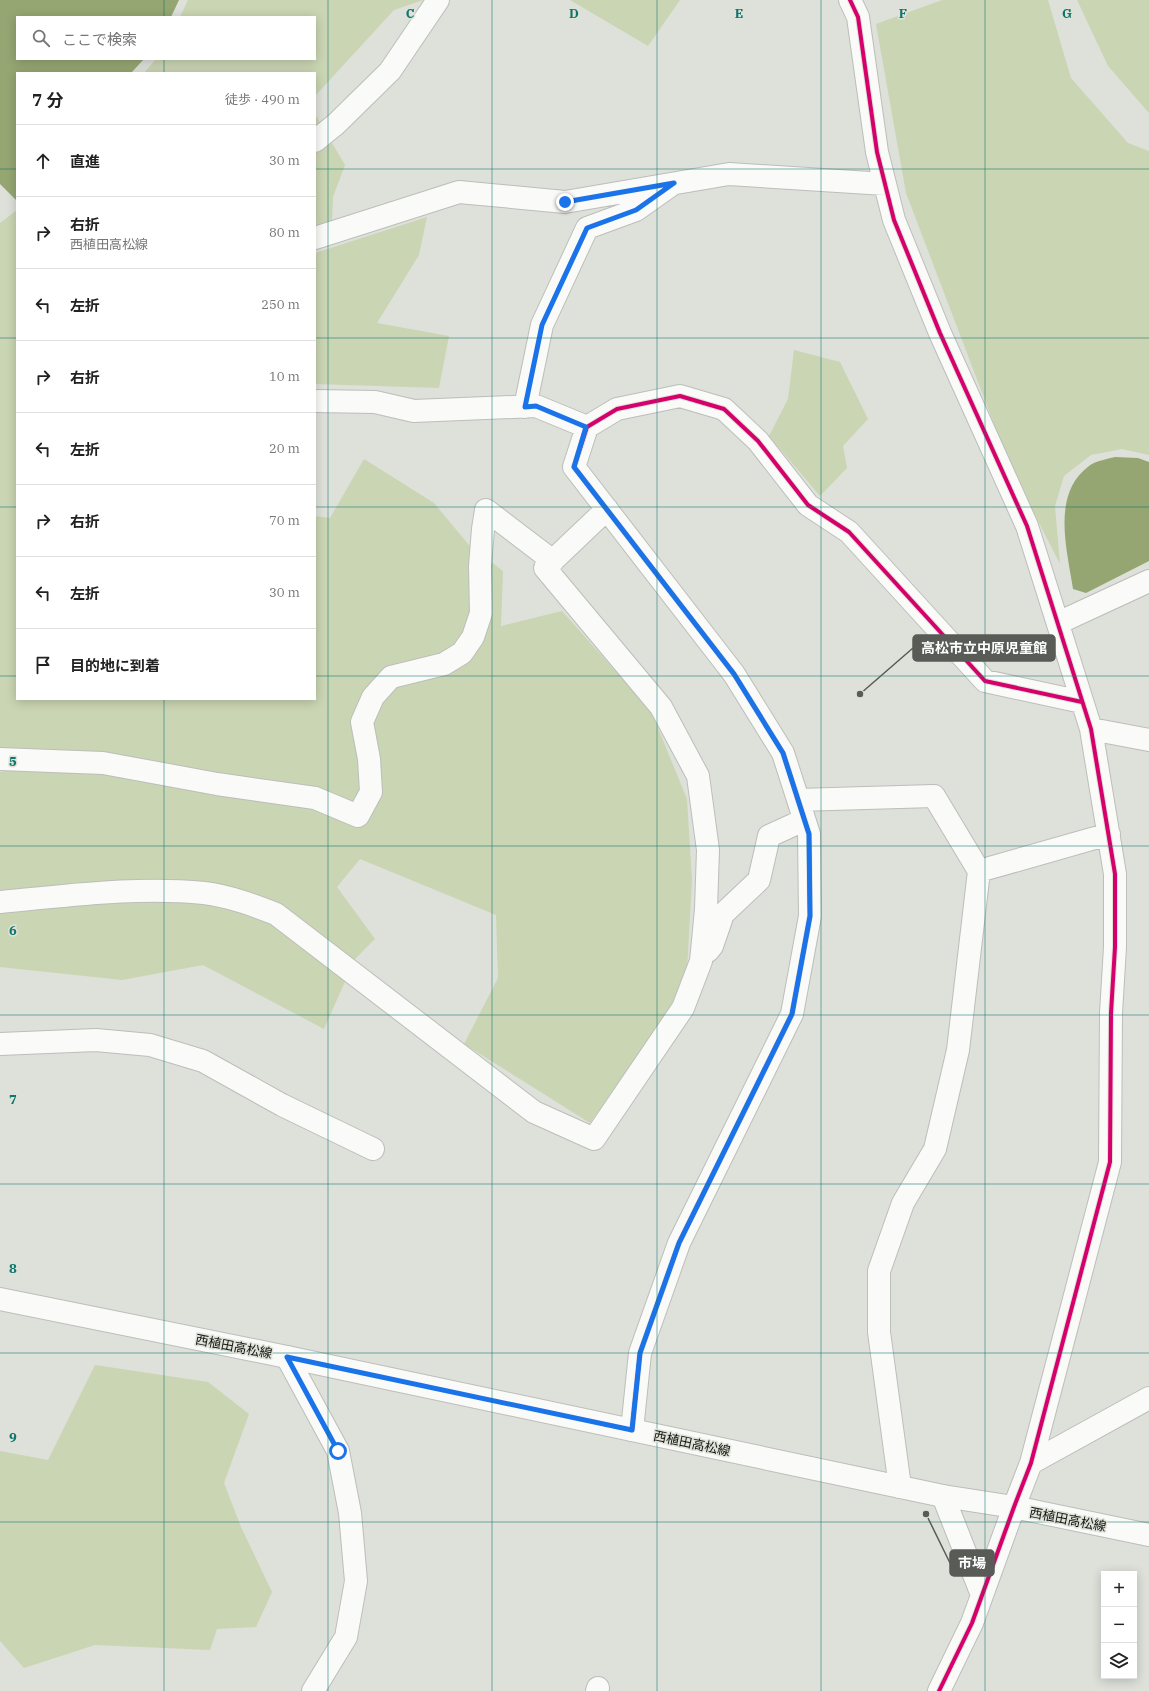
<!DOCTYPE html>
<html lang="ja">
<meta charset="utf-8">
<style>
body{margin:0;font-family:"IBM Plex Serif","Noto Sans JP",serif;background:#f6f6f6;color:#222}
.controls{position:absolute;right:12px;bottom:12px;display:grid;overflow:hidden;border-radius:0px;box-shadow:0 2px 10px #0003}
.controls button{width:36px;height:36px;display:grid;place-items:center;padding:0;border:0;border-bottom:1px solid #e0e0e0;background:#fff;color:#222;font:20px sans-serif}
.stop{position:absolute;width:12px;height:12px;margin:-9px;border:3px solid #1a73e8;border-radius:50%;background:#fff}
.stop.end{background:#1a73e8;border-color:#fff;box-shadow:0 1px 4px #0008}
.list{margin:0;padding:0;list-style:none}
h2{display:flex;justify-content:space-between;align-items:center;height:52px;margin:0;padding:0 16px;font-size:17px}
h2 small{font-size:13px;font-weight:400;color:#767676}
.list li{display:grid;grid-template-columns:26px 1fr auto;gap:12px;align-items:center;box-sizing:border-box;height:72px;padding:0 16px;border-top:1px solid #e0e0e0}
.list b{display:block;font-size:15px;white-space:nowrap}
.list p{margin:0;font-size:13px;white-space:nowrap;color:#767676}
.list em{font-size:13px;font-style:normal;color:#767676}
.icon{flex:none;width:22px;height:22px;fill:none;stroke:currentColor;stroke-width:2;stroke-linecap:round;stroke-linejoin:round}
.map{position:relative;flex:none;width:1149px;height:1691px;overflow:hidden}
.search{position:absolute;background:#fff;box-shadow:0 2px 10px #0003;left:16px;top:16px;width:300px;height:44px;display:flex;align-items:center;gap:10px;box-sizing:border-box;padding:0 14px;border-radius:0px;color:#767676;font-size:15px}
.panel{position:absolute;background:#fff;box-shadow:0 2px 10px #0003;left:16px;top:72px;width:300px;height:628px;border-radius:0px}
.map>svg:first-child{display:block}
.green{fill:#cad5b3}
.water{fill:#96a672}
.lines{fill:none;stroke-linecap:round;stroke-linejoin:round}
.street-casing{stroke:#bcbeba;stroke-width:24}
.secondary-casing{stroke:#bcbeba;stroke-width:24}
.street{stroke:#fafaf9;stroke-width:22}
.secondary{stroke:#fafaf9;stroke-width:22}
.cycleway-casing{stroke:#dfe2d8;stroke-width:6}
.cycleway{stroke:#d6006c;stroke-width:4}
.route{stroke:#1a73e8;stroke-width:5}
.grid{fill:none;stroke:#0f766e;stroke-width:1;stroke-opacity:0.55}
.labels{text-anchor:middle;stroke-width:3;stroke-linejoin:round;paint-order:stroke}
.street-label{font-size:13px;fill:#121310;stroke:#dfe2d8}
.grid-label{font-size:13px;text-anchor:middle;font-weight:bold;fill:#0f766e;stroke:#dfe2d8;stroke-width:3;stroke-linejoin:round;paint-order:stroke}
.leader{fill:none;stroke:#595b57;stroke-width:1.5}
.callout-dot{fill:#595b57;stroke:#dfe2d8;stroke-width:1.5}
.callout{fill:#595b57;stroke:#595b57;stroke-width:1.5}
.callout-label{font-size:14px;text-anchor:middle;font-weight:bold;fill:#fff}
</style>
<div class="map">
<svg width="1149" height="1691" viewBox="0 0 1149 1691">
<rect width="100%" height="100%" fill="#dee0da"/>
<path class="green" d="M188 0H423L394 10 315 96V73H144L156 59H315V17H180Z
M570 0H680L648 46Z
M942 0H1048L1071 78 1128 143 1149 151V455L1122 449 1091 455 1064 476 1055 506 1060 564 1010 466 906 193 876 24Z
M1077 0H1149V113L1108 66Z
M315 114 345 165 333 197 332 221 315 227Z
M17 210V699H315V516L330 518 364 459 434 503 469 545 503 571 501 626 562 611 651 711 687 799 692 880 687 971 669 1010 590 1123 464 1044 498 978 496 915 360 859 337 887 375 939 355 959 324 1029 203 965 122 980 0 967V772L5 771 0 762V223Z
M427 217 419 255 377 323 449 336 439 388 315 384V253Z
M794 350 840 362 868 419 843 446 847 468 820 496 769 436 788 399Z
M95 1365 208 1382 249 1414 224 1483 241 1527 272 1592 256 1627 217 1629 210 1650 95 1645 24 1668 0 1641V1451L48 1460Z"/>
<path class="water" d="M0 0H179L171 17H17V59H144L131 73H17L16 200 0 184Z
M1115 457 1138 458 1149 462V561L1086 593 1073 589C1067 549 1051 494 1089 466 1095 461 1107 459 1115 457Z"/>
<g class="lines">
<g class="street-casing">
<path id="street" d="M850 0 858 17 877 152 894 220 940 333 1027 526 1091 729 1115 874V947L1111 1013 1110 1162 1031 1463 1014 1507 972 1623 939 1691
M315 141 336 124 390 71 438 0
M315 238 459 192 565 202 729 174 885 184
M315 401 375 402 414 411 536 406 587 427
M525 407 542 325 587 228 636 210 670 186
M1058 623 1149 581
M1091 729 1149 740
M0 759 103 763 217 784 315 798 358 816 371 792 369 759 362 722 373 697 391 677 444 664 462 653 473 637 481 613 480 566 483 529 486 510 553 561
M798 800 934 796 979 871 1109 834
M0 902C67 896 136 886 204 893 229 896 253 905 276 914L534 1112 594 1139 683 1008 701 961 706 909 708 850 698 776 661 707 545 568 607 509
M708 951 712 946 723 914 759 880 769 836 804 820
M0 1044 96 1040 150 1045 203 1061 282 1105 373 1149
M287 1357 338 1451 350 1513 356 1581 346 1637 313 1691
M632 1430 640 1353 679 1243 792 1014 810 916 809 834 783 753 734 674 574 467 587 427 617 409 680 396 724 409 758 441 808 505 849 532 985 681 1082 702
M1031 1463 1149 1398
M900 1487 879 1332V1271L903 1203 935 1149 958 1050 979 871
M943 1496 982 1595
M597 1691 598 1688"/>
</g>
<g class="secondary-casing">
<path id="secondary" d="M0 1299 287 1357 943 1496 1014 1507 1149 1535"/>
</g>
<use href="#street" class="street"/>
<use href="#secondary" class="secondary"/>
<g class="cycleway-casing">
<path id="cycleway" d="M850 0 858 17 877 152 894 220 940 333 1027 526 1091 729 1115 874V947L1111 1013 1110 1162 1031 1463 1014 1507 972 1623 939 1691
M632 1430 640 1353 679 1243 792 1014 810 916 809 834 783 753 734 674 574 467 587 427 617 409 680 396 724 409 758 441 808 505 849 532 985 681 1082 702"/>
</g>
<use href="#cycleway" class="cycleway"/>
</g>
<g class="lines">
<path class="route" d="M338 1451 287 1357 632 1430 640 1353 679 1243 792 1014 810 916 809 834 783 753 734 674 574 467 586 427 536 406 525 407 542 325 587 228 636 210 674 183 565 202"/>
</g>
<path class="grid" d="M164 0V17M328 0V1691M492 0V1691M657 0V1691M821 0V1691M985 0V1691M164 59V73M0 169H17M315 169H1149M0 338H17M315 338H1149M0 507H17M315 507H1149M0 676H17M315 676H1149M164 699V1691M0 846H1149M0 1015H1149M0 1184H1149M0 1353H1149M0 1522H1149"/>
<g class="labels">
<g class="street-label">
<text transform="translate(234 1346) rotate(11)" y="5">西植田高松線</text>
<text transform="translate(692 1443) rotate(12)" y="5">西植田高松線</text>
<text transform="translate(1068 1519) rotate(11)" y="5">西植田高松線</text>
</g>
</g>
<g class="grid-label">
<text x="410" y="18">C</text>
<text x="574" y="18">D</text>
<text x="739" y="18">E</text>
<text x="903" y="18">F</text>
<text x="1067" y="18">G</text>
<text x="13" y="766">5</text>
<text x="13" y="935">6</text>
<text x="13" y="1104">7</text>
<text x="13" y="1273">8</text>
<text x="13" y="1442">9</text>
</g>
<path class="leader" d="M860 694L913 648M926 1514L950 1563"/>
<g class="callout-dot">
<circle cx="860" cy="694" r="4"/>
<circle cx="926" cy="1514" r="4"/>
</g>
<g class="callout">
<rect x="913" y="635" width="142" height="26" rx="4"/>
<rect x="950" y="1550" width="44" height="26" rx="4"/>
</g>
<g class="callout-label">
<text x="984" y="653">高松市立中原児童館</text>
<text x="972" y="1568">市場</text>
</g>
</svg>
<div class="controls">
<button>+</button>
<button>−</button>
<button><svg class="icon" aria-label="layers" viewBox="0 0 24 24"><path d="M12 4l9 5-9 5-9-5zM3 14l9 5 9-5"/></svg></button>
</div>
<div class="stop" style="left:338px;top:1451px"></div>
<div class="stop end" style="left:565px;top:202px"></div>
<div class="search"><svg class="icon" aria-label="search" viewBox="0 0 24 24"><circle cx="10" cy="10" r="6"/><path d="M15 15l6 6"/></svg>ここで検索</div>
<section class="panel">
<h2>7 分<small>徒歩 · 490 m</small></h2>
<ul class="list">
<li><svg class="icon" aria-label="ahead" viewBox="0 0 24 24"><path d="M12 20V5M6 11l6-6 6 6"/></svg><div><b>直進</b></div><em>30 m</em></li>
<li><svg class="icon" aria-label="right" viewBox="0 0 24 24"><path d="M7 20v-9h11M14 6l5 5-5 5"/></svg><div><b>右折</b><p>西植田高松線</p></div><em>80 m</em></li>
<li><svg class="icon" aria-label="left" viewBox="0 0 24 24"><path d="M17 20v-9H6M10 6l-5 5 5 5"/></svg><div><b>左折</b></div><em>250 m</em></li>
<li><svg class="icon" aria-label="right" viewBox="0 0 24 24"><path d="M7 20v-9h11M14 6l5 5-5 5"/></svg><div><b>右折</b></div><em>10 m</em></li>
<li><svg class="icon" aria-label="left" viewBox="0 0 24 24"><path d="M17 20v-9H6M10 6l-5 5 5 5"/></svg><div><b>左折</b></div><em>20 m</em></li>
<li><svg class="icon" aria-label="right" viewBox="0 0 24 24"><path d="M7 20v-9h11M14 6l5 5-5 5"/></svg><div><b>右折</b></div><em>70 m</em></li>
<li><svg class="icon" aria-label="left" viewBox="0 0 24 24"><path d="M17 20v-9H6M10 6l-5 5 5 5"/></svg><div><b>左折</b></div><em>30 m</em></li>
<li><svg class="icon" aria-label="arrive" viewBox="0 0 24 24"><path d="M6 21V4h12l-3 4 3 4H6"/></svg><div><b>目的地に到着</b></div></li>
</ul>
</section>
</div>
